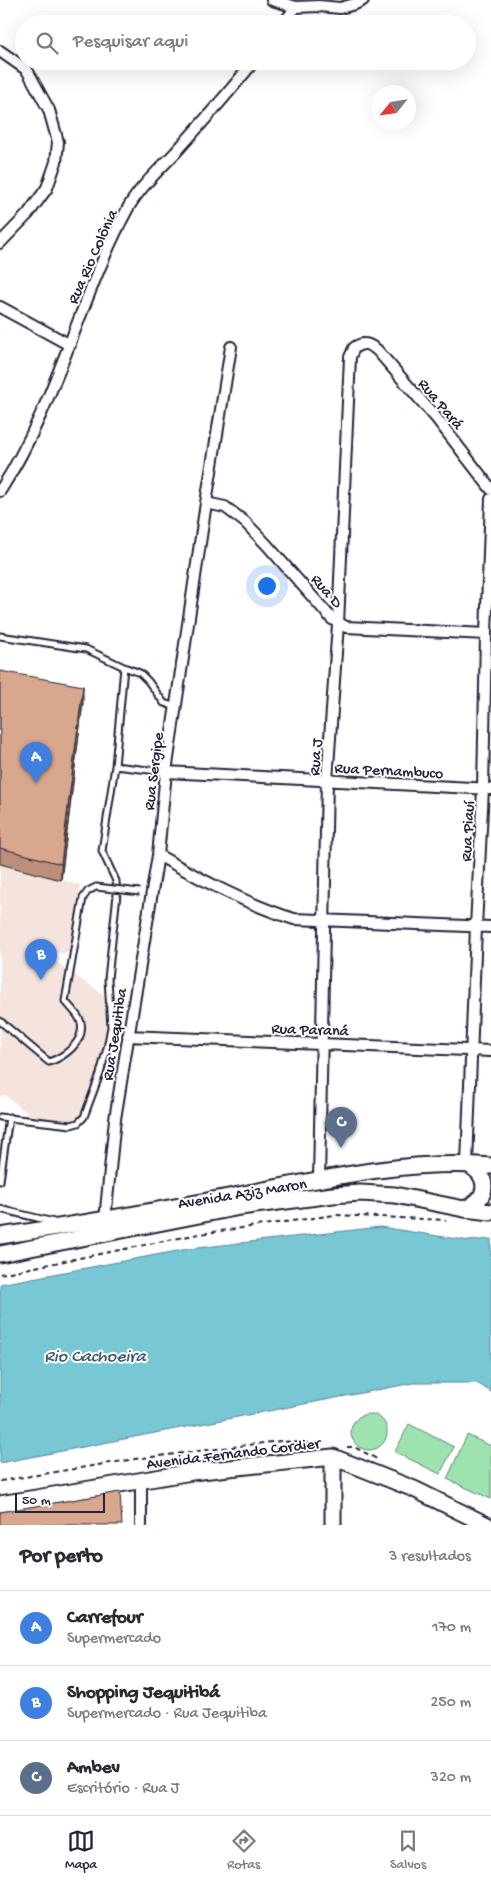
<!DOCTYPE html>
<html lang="pt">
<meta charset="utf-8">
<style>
body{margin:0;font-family:"Gochi Hand",sans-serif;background:#f2f2f3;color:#2b2b33}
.compass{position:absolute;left:371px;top:85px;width:45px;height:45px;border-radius:50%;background:#fff;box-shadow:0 5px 20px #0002;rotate:240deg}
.scale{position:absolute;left:15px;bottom:12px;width:90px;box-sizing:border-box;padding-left:5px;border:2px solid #22223b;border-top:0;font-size:14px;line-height:18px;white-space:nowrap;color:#22223b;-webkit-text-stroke:4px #fff;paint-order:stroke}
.you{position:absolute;left:266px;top:585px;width:18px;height:18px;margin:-12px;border:4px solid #fff;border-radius:50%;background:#1a73e8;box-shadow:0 0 0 8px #1a73e833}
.badge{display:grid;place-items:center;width:32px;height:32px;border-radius:50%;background:#22223b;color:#fff;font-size:16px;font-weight:700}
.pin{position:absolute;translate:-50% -41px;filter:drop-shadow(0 1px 2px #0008)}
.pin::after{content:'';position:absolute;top:26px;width:18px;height:15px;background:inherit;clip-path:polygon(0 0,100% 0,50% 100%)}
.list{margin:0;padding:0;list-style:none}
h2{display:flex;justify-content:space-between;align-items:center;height:65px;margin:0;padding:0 20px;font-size:21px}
h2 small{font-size:16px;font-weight:400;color:#7c7c81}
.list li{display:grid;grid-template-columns:32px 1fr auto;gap:15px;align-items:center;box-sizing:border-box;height:75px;padding:0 20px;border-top:1px solid #e1e1e2}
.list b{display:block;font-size:19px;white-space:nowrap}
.list p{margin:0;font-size:16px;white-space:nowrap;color:#7c7c81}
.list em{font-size:16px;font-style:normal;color:#7c7c81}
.icon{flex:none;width:28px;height:28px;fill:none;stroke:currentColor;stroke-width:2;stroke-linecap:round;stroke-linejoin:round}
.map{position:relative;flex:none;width:491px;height:1525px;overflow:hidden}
.search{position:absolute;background:#fff;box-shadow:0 5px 20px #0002;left:15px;right:15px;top:15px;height:55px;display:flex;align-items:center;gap:12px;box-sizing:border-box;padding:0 18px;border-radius:28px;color:#7c7c81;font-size:19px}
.sheet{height:290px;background:#fff}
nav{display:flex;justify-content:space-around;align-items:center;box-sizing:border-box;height:70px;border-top:1px solid #e1e1e2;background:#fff;font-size:14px;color:#7c7c81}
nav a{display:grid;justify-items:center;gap:2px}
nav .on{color:#22223b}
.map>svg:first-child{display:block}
.built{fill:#f4e4dd}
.green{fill:#9ee3af;stroke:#608275}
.water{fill:#78c7d5;stroke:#568597}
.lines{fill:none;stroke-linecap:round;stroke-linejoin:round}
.service-casing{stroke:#22223b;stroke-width:9}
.minor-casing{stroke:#22223b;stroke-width:14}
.secondary-casing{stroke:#22223b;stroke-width:19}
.path{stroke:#22223b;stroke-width:2;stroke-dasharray:5 4;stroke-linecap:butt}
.service{stroke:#fff;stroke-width:5}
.minor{stroke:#fff;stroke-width:10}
.secondary{stroke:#fff;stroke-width:15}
.service-bridge-casing{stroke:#22223b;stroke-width:9;stroke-linecap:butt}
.service-bridge{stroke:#fff;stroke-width:5}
.wall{fill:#bb8f7a;stroke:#22223b}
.shaded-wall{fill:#987463;stroke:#22223b}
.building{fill:#d9a68e;stroke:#22223b}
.labels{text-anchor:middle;stroke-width:4;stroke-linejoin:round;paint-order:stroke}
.street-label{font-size:16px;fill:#22223b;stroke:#fff}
.water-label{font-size:18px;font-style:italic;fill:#405c71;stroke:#fff}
</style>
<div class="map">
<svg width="491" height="1525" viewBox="0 0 491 1525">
<rect width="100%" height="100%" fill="#fff"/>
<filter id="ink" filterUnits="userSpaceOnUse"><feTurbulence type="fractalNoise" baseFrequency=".02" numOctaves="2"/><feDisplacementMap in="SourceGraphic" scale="10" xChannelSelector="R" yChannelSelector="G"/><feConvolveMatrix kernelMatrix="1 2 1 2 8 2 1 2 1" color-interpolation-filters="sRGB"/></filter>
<g filter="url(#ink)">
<path class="built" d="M0 864 80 885 70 953 49 952 60 965 103 994 118 1040 91 1086 83 1121H37L5 1095 0 1097Z"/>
<path class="green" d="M351 1432a18 18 0 1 1 36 0a18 18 0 1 1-36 0Z
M409 1424 454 1447 440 1474 395 1452Z
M467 1435 491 1446V1499L447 1479Z"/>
<path class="water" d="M380 1227 470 1241 491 1239V1392L477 1383H413L0 1463V1284L188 1249Z"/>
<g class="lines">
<g class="service-casing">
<path id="service" d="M0 636 86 649 124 667 115 766 102 851 116 881 117 894 108 979 111 1027 107 1048 100 1074 84 1117 78 1123 71 1125 0 1117
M124 667 140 673 148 681 164 703 176 707
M115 766 166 772
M0 1021 49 1062C64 1057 85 1042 81 1023 80 1016 70 1007 65 1001L83 898 88 891 96 887
M0 1181 9 1117
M0 1209 54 1222"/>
</g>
<g class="minor-casing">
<path id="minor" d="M272 0 296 7 319 6 340 8 355 4 363 0
M283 24 296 7
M0 51 27 70 49 110 58 142 56 162 47 188 28 214 0 243
M0 307 70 345
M0 491C57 403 79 299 128 208 140 187 158 171 175 153 202 123 229 93 254 61
M206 503 225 507 245 522 267 545 332 619 346 627 486 634
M166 772 491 789
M158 855C202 880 246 904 294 919L491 927
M128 1036 491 1051
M467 1164 476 927 483 789 486 634 491 499
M319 1180 327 781 338 624 350 357 354 348C363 341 369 344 377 350L437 419 491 489
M105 1220 115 1119 158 855 166 772 206 503 231 347
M141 1481V1525"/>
</g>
<g class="secondary-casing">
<path id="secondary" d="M464 1209C489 1200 491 1176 467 1164
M0 1236C80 1224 160 1210 239 1195 322 1179 407 1159 491 1166
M0 1254 240 1207 333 1195 360 1193 395 1195 464 1209 491 1212
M0 1504 192 1472 333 1457 414 1489 487 1525
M333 1525V1457"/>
</g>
<path class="path" d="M0 1274 199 1234 335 1215 446 1220
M347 1447H354L379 1460
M0 1481 135 1459 280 1441 317 1444"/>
<use href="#service" class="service"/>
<use href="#minor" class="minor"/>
<use href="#secondary" class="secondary"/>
<g class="service-bridge-casing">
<path id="service-bridge" d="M96 887 140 892"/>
</g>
<use href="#service-bridge" class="service-bridge"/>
</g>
<path class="wall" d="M0 671 83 702 61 880 0 864Z"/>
<path class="shaded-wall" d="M83 686V702L61 880V864Z"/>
<path class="building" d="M0 671 83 686 61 864 0 848Z
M120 1492 122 1525H0V1512Z"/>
</g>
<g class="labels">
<g class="street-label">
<text transform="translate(91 256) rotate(-66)" y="6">Rua Rio Colônia</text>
<text transform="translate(442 403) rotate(50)" y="6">Rua Pará</text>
<text transform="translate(328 590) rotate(49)" y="6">Rua D</text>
<text transform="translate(314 757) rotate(-86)" y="6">Rua J</text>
<text transform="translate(389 769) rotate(3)" y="6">Rua Pernambuco</text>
<text transform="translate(152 771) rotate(-83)" y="6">Rua Sergipe</text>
<text transform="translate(466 831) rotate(-87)" y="6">Rua Piauí</text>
<text transform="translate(310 1028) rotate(2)" y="6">Rua Paraná</text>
<text transform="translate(113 1034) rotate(-81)" y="6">Rua Jequitiba</text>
<text transform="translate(242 1192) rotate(-9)" y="6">Avenida Aziz Maron</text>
<text transform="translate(233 1452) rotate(-7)" y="6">Avenida Fernando Cordier</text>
</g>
<g class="water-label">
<text x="95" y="1361">Rio Cachoeira</text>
</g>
</g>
</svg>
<svg class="compass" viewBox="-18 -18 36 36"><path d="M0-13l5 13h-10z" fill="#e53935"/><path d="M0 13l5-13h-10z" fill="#7c7c81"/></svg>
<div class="scale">50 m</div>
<div class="you"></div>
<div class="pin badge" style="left:36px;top:783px;background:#3f7fe0">A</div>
<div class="pin badge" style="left:41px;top:980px;background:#3f7fe0">B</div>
<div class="pin badge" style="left:341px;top:1148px;background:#5c6f8a">C</div>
<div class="search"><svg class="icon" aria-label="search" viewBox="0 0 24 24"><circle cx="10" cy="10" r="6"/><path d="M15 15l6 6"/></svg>Pesquisar aqui</div>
</div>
<section class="sheet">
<h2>Por perto<small>3 resultados</small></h2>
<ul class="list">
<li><span class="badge" style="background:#3f7fe0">A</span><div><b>Carrefour</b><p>Supermercado</p></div><em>170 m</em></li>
<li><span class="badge" style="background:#3f7fe0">B</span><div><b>Shopping Jequitibá</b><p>Supermercado · Rua Jequitiba</p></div><em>250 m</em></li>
<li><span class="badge" style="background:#5c6f8a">C</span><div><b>Ambev</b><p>Escritório · Rua J</p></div><em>320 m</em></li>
</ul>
</section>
<nav>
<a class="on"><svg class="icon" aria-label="map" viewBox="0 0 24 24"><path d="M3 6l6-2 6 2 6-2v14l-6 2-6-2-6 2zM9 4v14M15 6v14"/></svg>Mapa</a>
<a><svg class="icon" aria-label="directions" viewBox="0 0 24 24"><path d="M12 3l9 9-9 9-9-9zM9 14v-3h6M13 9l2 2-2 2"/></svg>Rotas</a>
<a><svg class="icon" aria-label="saved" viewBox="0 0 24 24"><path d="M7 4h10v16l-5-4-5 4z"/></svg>Salvos</a>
</nav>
